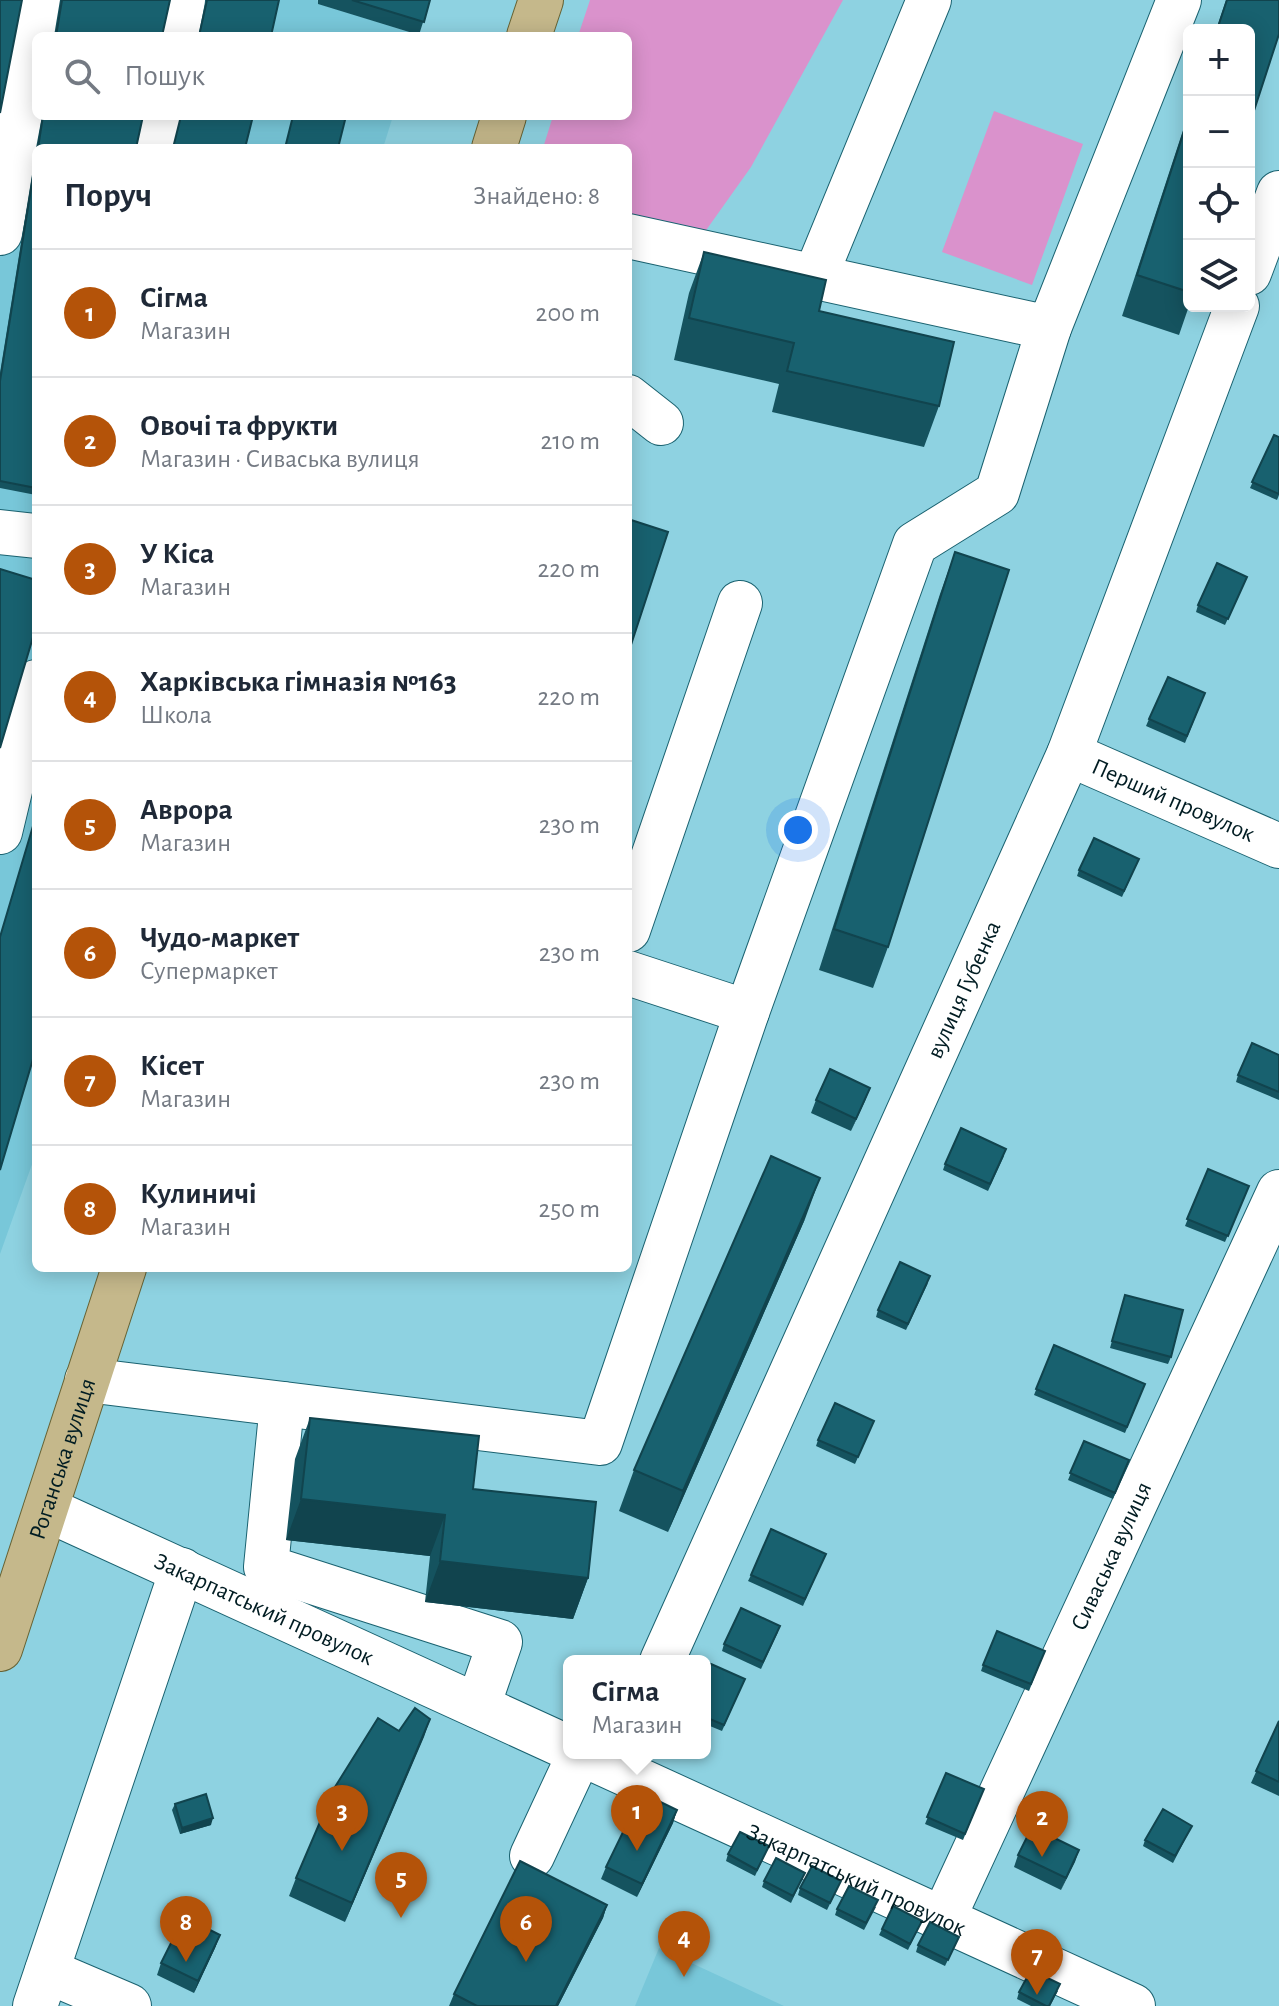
<!DOCTYPE html>
<html lang="uk">
<meta charset="utf-8">
<style>
body{margin:0;font-family:"Alegreya Sans",sans-serif;background:#f2f2f3;color:#1f2937}
.controls{position:absolute;right:24px;top:24px;display:grid;overflow:hidden;border-radius:12px;box-shadow:0 4px 20px #0003}
.controls button{width:72px;height:72px;display:grid;place-items:center;padding:0;border:0;border-bottom:2px solid #e0e1e3;background:#fff;color:#1f2937;font:40px sans-serif}
.you{position:absolute;left:798px;top:830px;width:28px;height:28px;margin:-20px;border:6px solid #fff;border-radius:50%;background:#1a73e8;box-shadow:0 0 0 12px #1a73e833}
.badge{display:grid;place-items:center;width:52px;height:52px;border-radius:50%;background:#b45309;color:#fff;font-size:26px;font-weight:700}
.pin{position:absolute;translate:-50% -66px;filter:drop-shadow(0 2px 4px #0008)}
.pin::after{content:'';position:absolute;top:42px;width:28px;height:24px;background:inherit;clip-path:polygon(0 0,100% 0,50% 100%)}
.popup{position:absolute;left:563px;top:1655px;width:148px;height:104px;box-sizing:border-box;display:grid;place-content:center;border-radius:12px;background:#fff;filter:drop-shadow(0 2px 6px #0005);font-size:26px;white-space:nowrap;color:#747a83}
.popup b{font-size:30px;color:#1f2937}
.popup::after{content:'';position:absolute;left:50%;top:100%;margin-left:-16px;border:16px solid transparent;border-top-color:#fff}
.list{margin:0;padding:0;list-style:none}
h2{display:flex;justify-content:space-between;align-items:center;height:104px;margin:0;padding:0 32px;font-size:34px}
h2 small{font-size:26px;font-weight:400;color:#747a83}
.list li{display:grid;grid-template-columns:52px 1fr auto;gap:24px;align-items:center;box-sizing:border-box;height:128px;padding:0 32px;border-top:2px solid #e0e1e3}
.list b{display:block;font-size:30px;white-space:nowrap}
.list p{margin:0;font-size:26px;white-space:nowrap;color:#747a83}
.list em{font-size:26px;font-style:normal;color:#747a83}
.icon{flex:none;width:44px;height:44px;fill:none;stroke:currentColor;stroke-width:2;stroke-linecap:round;stroke-linejoin:round}
.map{position:relative;flex:none;width:1279px;height:2006px;overflow:hidden}
.search{position:absolute;background:#fff;box-shadow:0 4px 20px #0003;left:32px;top:32px;width:600px;height:88px;display:flex;align-items:center;gap:20px;box-sizing:border-box;padding:0 28px;border-radius:12px;color:#747a83;font-size:30px}
.panel{position:absolute;background:#fff;box-shadow:0 4px 20px #0003;left:32px;top:144px;width:600px;height:1128px;border-radius:12px}
.map>svg:first-child{display:block}
.built{fill:#78c7d9}
.green{fill:#da92cc}
.lines{fill:none;stroke-linecap:round;stroke-linejoin:round}
.minor-casing{stroke:#1a6270;stroke-width:46}
.major-casing{stroke:#676334;stroke-width:46}
.minor{stroke:#fff;stroke-width:44}
.major{stroke:#c5b88b;stroke-width:44}
.wall{fill:#15535f}
.shaded-wall{fill:#11444e}
.building{fill:#18616f;stroke:#11444e;stroke-width:2}
.labels{text-anchor:middle;stroke-width:8;stroke-linejoin:round;paint-order:stroke}
.street-label{font-size:24px;fill:#011c22;stroke:#9bdfef}
</style>
<div class="map">
<svg width="1279" height="2006" viewBox="0 0 1279 2006">
<rect width="100%" height="100%" fill="#8ed2e1"/>
<path class="built" d="M0 0H317L319 4 419 35 36 36V116H393L383 148H36V1153L0 1254Z
M659 1948 784 2006H635Z"/>
<path class="green" d="M590 0H843L751 167 692 250 628 237V148H543L553 116H628V36H578Z
M994 111 1083 144 1032 285 942 252Z"/>
<g class="lines">
<g class="minor-casing">
<g id="minor">
<path d="M37 36 43 0"/>
<path d="M176 36 183 0"/>
<path d="M152 148 159 116"/>
<path d="M0 233 36 39"/>
<path d="M628 236 1049 328 1179 0"/>
<path d="M1249 273 1279 193"/>
<path d="M815 277 929 0"/>
<path d="M628 397 661 423"/>
<path d="M0 532 36 536"/>
<path id="s1" d="M1069 754 1279 846"/>
<path d="M0 832 36 682"/>
<path d="M628 930 740 603"/>
<path d="M628 973 747 1012"/>
<path d="M87 1380 600 1443 747 1012 915 544 997 493 1049 328"/>
<path d="M282 1404 266 1567 500 1642 478 1706"/>
<path id="s2" d="M46 1509 569 1748"/>
<path id="s3" d="M662 1661 1069 754 1237 306"/>
<path id="s4" d="M580 1753 1133 2006"/>
<path d="M532 1856 580 1753"/>
<path id="s5" d="M943 1919 1279 1192"/>
<path d="M47 1971 129 2006"/>
<path d="M35 2006 182 1570"/>
</g>
</g>
<g class="major-casing">
<g id="major">
<path d="M529 36 541 0"/>
<path d="M494 148 504 116"/>
<path id="s6" d="M0 1649 124 1268"/>
</g>
</g>
<use href="#minor" class="minor"/>
<use href="#major" class="major"/>
</g>
<path class="wall" d="M60 0H170L162 36H54Z
M318 0H430L419 35 318 4Z
M1226 0H1279L1249 30H1216Z
M1189 112V306L1179 335 1122 316Z
M42 116H143L136 148H36Z
M36 150V495L0 488V373Z
M704 252 819 311 939 406 924 447 772 412 779 384 674 360 689 293Z
M1274 435 1279 495 1277 500 1250 488Z
M955 552 888 947 873 988 819 970 940 594Z
M1247 577 1225 625 1196 612 1198 605Z
M1205 693 1185 743 1146 726 1149 719Z
M1139 859 1122 897 1077 876 1079 870Z
M1279 1055V1100L1236 1082 1238 1075Z
M870 1088 851 1131 811 1113 816 1100Z
M1004 1156 988 1191 943 1170 945 1164Z
M1208 1169 1249 1186 1225 1242 1185 1226Z
M805 1219 668 1532 619 1511 634 1470Z
M928 1283 906 1330 876 1317 878 1310Z
M1123 1301 1171 1357 1168 1364 1110 1348Z
M1054 1345 1145 1384 1125 1433 1034 1395Z
M310 1418 473 1489 588 1578 573 1619 425 1602 430 1556 286 1540 295 1459Z
M874 1421 855 1464 816 1446 818 1440Z
M1084 1441 1129 1460 1113 1499 1068 1480Z
M823 1560 803 1606 748 1581 751 1575Z
M778 1632 761 1669 722 1651 724 1644Z
M1045 1651 1029 1691 981 1671 983 1665Z
M705 1678 745 1679 722 1731 705 1724Z
M430 1719 345 1922 289 1896 296 1878 399 1731Z
M1279 1721V1796L1251 1783Z
M946 1773 984 1789 963 1840 925 1824Z
M175 1804 211 1825 180 1834 172 1810Z
M677 1810 673 1823 637 1897 601 1879 606 1867Z
M1192 1826 1173 1863 1143 1846 1145 1840Z
M769 1846 755 1876 726 1861 728 1854Z
M1079 1850 1061 1890 1014 1867 1018 1855Z
M805 1873 791 1903 762 1887 764 1881Z
M841 1881 827 1910 798 1895 800 1888Z
M607 1905 603 1918 558 2006H449L454 1994Z
M876 1907 864 1930 835 1915 837 1909Z
M922 1921 908 1950 879 1935 882 1929Z
M220 1935 215 1948 194 1993 157 1975 161 1963Z
M959 1937 945 1966 916 1952 918 1945Z
M1058 1991 1050 2006H1031L1017 1999 1019 1992Z"/>
<path class="shaded-wall" d="M870 1088 865 1101 851 1131 856 1119Z
M820 1178 805 1219 668 1532 683 1491Z
M301 1499 445 1515 430 1556 286 1540Z
M440 1561 588 1578 573 1619 425 1602Z
M430 1719 424 1737 345 1922 352 1903Z
M677 1810 673 1823 637 1897 642 1884Z
M213 1818 211 1825 180 1834 182 1828Z
M1079 1850 1075 1862 1061 1890 1066 1878Z
M607 1905 603 1918 558 2006H556Z
M220 1935 215 1948 194 1993 198 1981Z"/>
<path class="building" d="M0 0H22L0 113Z
M62 0H170L162 36H56Z
M207 0H279L271 36H199Z
M352 0H430L424 22Z
M1227 0H1279V34L1249 126V30H1217Z
M43 116H143L136 148H38Z
M181 116H253L245 148H173Z
M293 116H346L338 148H285Z
M1189 116V292L1137 275Z
M36 158V488L0 481V381Z
M704 252 826 280 819 311 954 342 939 406 787 371 794 343 689 318Z
M1274 435 1279 437V494L1252 482Z
M628 519 668 532 628 654Z
M955 552 1009 570 888 947 834 929Z
M1217 563 1247 577 1228 619 1198 605Z
M0 569 36 580V627L0 748Z
M1168 677 1205 693 1187 736 1149 719Z
M36 816V1049L0 1170V937Z
M1094 838 1139 859 1124 891 1079 870Z
M1252 1043 1279 1055V1092L1238 1075Z
M830 1069 870 1088 856 1119 816 1100Z
M961 1128 1006 1149 990 1184 945 1164Z
M771 1156 820 1178 683 1491 634 1470Z
M1208 1169 1249 1186 1228 1236 1187 1219Z
M900 1262 930 1276 908 1324 878 1310Z
M1125 1295 1183 1310 1171 1357 1112 1341Z
M1054 1345 1145 1384 1127 1427 1036 1389Z
M835 1403 874 1421 858 1457 818 1440Z
M310 1418 479 1436 473 1489 596 1502 588 1578 440 1561 445 1515 301 1499Z
M1084 1441 1129 1460 1115 1493 1070 1473Z
M771 1529 826 1554 805 1599 751 1575Z
M741 1608 780 1626 763 1662 724 1644Z
M997 1631 1045 1651 1031 1684 983 1665Z
M711 1664 745 1679 724 1725 705 1717V1678Z
M415 1708 430 1719 352 1903 296 1878 335 1787 378 1718 399 1731Z
M1279 1721V1782L1256 1771Z
M946 1773 984 1789 965 1834 927 1817Z
M642 1793 677 1810 642 1884 606 1867Z
M206 1794 213 1818 182 1828 175 1804Z
M1163 1809 1192 1826 1175 1856 1145 1840Z
M1032 1827 1079 1850 1066 1878 1018 1855Z
M740 1832 769 1846 757 1870 728 1854Z
M776 1858 805 1873 793 1896 764 1881Z
M520 1861 607 1905 556 2006H477L454 1994Z
M812 1866 841 1881 830 1903 800 1888Z
M849 1886 878 1900 866 1923 837 1909Z
M893 1906 922 1921 910 1944 882 1929Z
M184 1917 220 1935 198 1981 161 1963Z
M930 1922 959 1937 948 1960 918 1945Z
M1031 1970 1060 1984 1049 2006H1046L1019 1992Z"/>
<g class="labels">
<g class="street-label">
<text dy="8" stroke="none"><textPath href="#s1" startOffset="114">Перший провулок</textPath></text>
<text dy="8" stroke="none"><textPath href="#s3" startOffset="736">вулиця Губенка</textPath></text>
<text dy="8" stroke="none"><textPath href="#s6" startOffset="200">Роганська вулиця</textPath></text>
<text dy="8" stroke="none"><textPath href="#s5" startOffset="400">Сиваська вулиця</textPath></text>
<text dy="8" stroke="none"><textPath href="#s2" startOffset="240">Закарпатський провулок</textPath></text>
<text dy="8" stroke="none"><textPath href="#s4" startOffset="304">Закарпатський провулок</textPath></text>
</g>
</g>
</svg>
<div class="controls">
<button>+</button>
<button>−</button>
<button><svg class="icon" aria-label="locate" viewBox="0 0 24 24"><circle cx="12" cy="12" r="6"/><path d="M12 2v4M12 18v4M2 12h4M18 12h4"/></svg></button>
<button><svg class="icon" aria-label="layers" viewBox="0 0 24 24"><path d="M12 4l9 5-9 5-9-5zM3 14l9 5 9-5"/></svg></button>
</div>
<div class="you"></div>
<div class="pin badge" style="left:637px;top:1851px">1</div>
<div class="popup"><b>Сігма</b>Магазин</div>
<div class="pin badge" style="left:1042px;top:1857px">2</div>
<div class="pin badge" style="left:342px;top:1851px">3</div>
<div class="pin badge" style="left:684px;top:1977px">4</div>
<div class="pin badge" style="left:401px;top:1918px">5</div>
<div class="pin badge" style="left:526px;top:1962px">6</div>
<div class="pin badge" style="left:1037px;top:1995px">7</div>
<div class="pin badge" style="left:186px;top:1962px">8</div>
<div class="search"><svg class="icon" aria-label="search" viewBox="0 0 24 24"><circle cx="10" cy="10" r="6"/><path d="M15 15l6 6"/></svg>Пошук</div>
<section class="panel">
<h2>Поруч<small>Знайдено: 8</small></h2>
<ul class="list">
<li><span class="badge">1</span><div><b>Сігма</b><p>Магазин</p></div><em>200 m</em></li>
<li><span class="badge">2</span><div><b>Овочі та фрукти</b><p>Магазин · Сиваська вулиця</p></div><em>210 m</em></li>
<li><span class="badge">3</span><div><b>У Кіса</b><p>Магазин</p></div><em>220 m</em></li>
<li><span class="badge">4</span><div><b>Харківська гімназія №163</b><p>Школа</p></div><em>220 m</em></li>
<li><span class="badge">5</span><div><b>Аврора</b><p>Магазин</p></div><em>230 m</em></li>
<li><span class="badge">6</span><div><b>Чудо-маркет</b><p>Супермаркет</p></div><em>230 m</em></li>
<li><span class="badge">7</span><div><b>Кісет</b><p>Магазин</p></div><em>230 m</em></li>
<li><span class="badge">8</span><div><b>Кулиничі</b><p>Магазин</p></div><em>250 m</em></li>
</ul>
</section>
</div>
